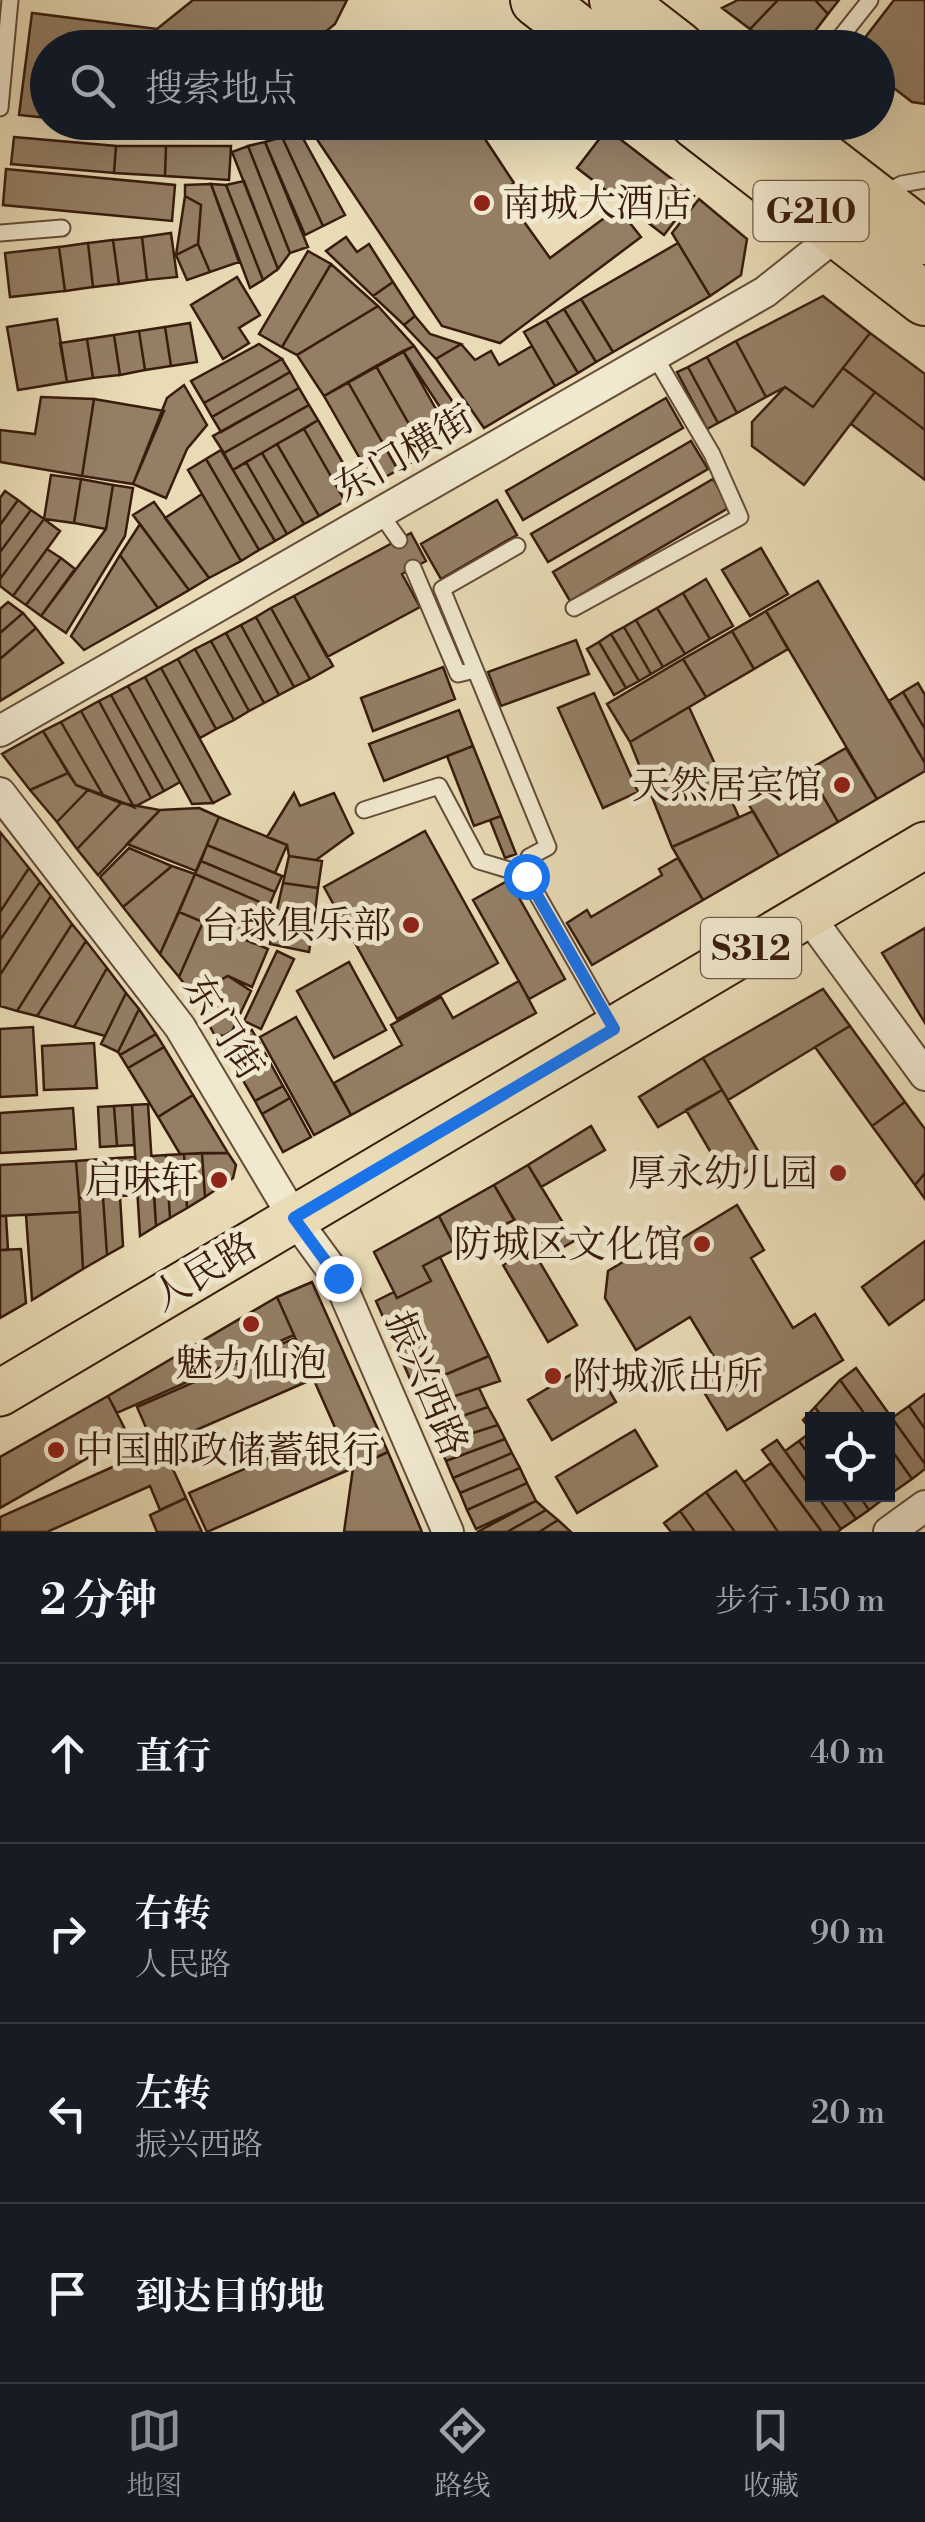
<!DOCTYPE html>
<html lang="zh">
<meta charset="utf-8">
<style>
body{margin:0;font-family:"Libre Bodoni","Noto Serif SC",serif;background:#20242c;color:#f1f3f6}
.controls{position:absolute;right:30px;bottom:30px;display:grid;overflow:hidden;border-radius:0px;box-shadow:0 10px 40px #0002}
.controls button{width:90px;height:90px;display:grid;place-items:center;padding:0;border:0;border-bottom:2px solid #363941;background:#171b24;color:#f1f3f6;font:50px sans-serif}
.stop{position:absolute;width:30px;height:30px;margin:-22px;border:8px solid #1a73e8;border-radius:50%;background:#fff}
.stop.end{background:#1a73e8;border-color:#fff;box-shadow:0 2px 10px #0008}
.list{margin:0;padding:0;list-style:none}
h2{display:flex;justify-content:space-between;align-items:center;height:130px;margin:0;padding:0 40px;font-size:42px}
h2 small{font-size:32px;font-weight:400;color:#9ea1a6}
.list li{display:grid;grid-template-columns:65px 1fr auto;gap:30px;align-items:center;box-sizing:border-box;height:180px;padding:0 40px;border-top:2px solid #363941}
.list b{display:block;font-size:38px;white-space:nowrap}
.list p{margin:0;font-size:32px;white-space:nowrap;color:#9ea1a6}
.list em{font-size:32px;font-style:normal;color:#9ea1a6}
.icon{flex:none;width:55px;height:55px;fill:none;stroke:currentColor;stroke-width:2;stroke-linecap:round;stroke-linejoin:round}
.map{position:relative;flex:none;width:925px;height:1532px;overflow:hidden}
.search{position:absolute;background:#171b24;box-shadow:0 10px 40px #0002;left:30px;right:30px;top:30px;height:110px;display:flex;align-items:center;gap:25px;box-sizing:border-box;padding:0 35px;border-radius:55px;color:#9ea1a6;font-size:38px}
.sheet{height:850px;background:#171b24}
nav{display:flex;justify-content:space-around;align-items:center;box-sizing:border-box;height:140px;border-top:2px solid #363941;background:#171b24;font-size:28px;color:#9ea1a6}
nav a{display:grid;justify-items:center;gap:5px}
nav .on{color:#8c9099}
.map>svg:first-child{display:block}
.building{fill:#947f65;stroke:#391c0e;stroke-width:2.5}
.lines{fill:none;stroke-linecap:round;stroke-linejoin:round}
.lane-casing{stroke:#654c38;stroke-width:19}
.street-casing{stroke:#654c38;stroke-width:34}
.primary-casing{stroke:#391c0e;stroke-width:49}
.highway-casing{stroke:#391c0e;stroke-width:56}
.lane{stroke:#f0e8cf;stroke-width:15}
.street{stroke:#f0e8cf;stroke-width:30}
.primary{stroke:#e8dbb5;stroke-width:45}
.highway{stroke:#e8dbb5;stroke-width:52}
.route{stroke:#1a73e8;stroke-width:12}
.poi-dot{fill:#8f2418;stroke:#f0e8cf;stroke-width:4}
.labels{text-anchor:middle;stroke-width:10;stroke-linejoin:round;paint-order:stroke}
.shield{fill:#f0e8cf;stroke:#705948;stroke-width:2.5}
.shield-label{font-size:35px;font-weight:bold;fill:#391c0e}
.poi-label{font-size:38px;fill:#391c0e;stroke:#f0e8cf;text-anchor:end}
.street-label{font-size:38px;fill:#391c0e;stroke:#f0e8cf}
</style>
<div class="map">
<svg width="925" height="1532" viewBox="0 0 925 1532">
<rect width="100%" height="100%" fill="#e8dbb5"/>
<filter id="stains"><feTurbulence type="fractalNoise" baseFrequency=".002" numOctaves="4"/><feColorMatrix values="0 0 0 0 .2 0 0 0 0 .09 0 0 0 0 .02 0 0 0 .5 -.17"/></filter>
<radialGradient id="worn" r=".72"><stop offset=".6" stop-color="#630" stop-opacity="0"/><stop offset="1" stop-color="#630" stop-opacity=".3"/></radialGradient>
<path class="building" d="M193 0H347L335 24 313 42 305 35 290 48H48V118L19 115 32 13 157 29Z
M738 0H778L750 29 722 8Z
M778 0H815L828 14 802 48H775L750 29Z
M815 0H839L828 14Z
M894 0H925V104L912 102 878 76V48H857Z
M82 122H145L144 130Z
M319 122H499L502 128 485 139 514 183 502 191 550 258 618 208 641 237 500 343 442 326 310 129Z
M607 129 694 196 664 235 577 168Z
M299 131 345 215 323 226 282 137Z
M14 137 116 146 114 173 11 164Z
M282 137 323 226 305 235 265 142Z
M265 142 308 247 290 253 248 146Z
M116 146H166L165 176 114 173Z
M166 146H231L229 180 165 176Z
M248 146 290 253 278 269 232 152Z
M6 169 175 185 172 221 3 205Z
M244 181 278 269 263 280 226 185Z
M211 184 226 185 263 280 250 288Z
M211 184 239 262 210 272 198 244 201 205 185 196V185Z
M185 196 201 205 198 244 176 255Z
M699 199 747 239 741 275 710 296 672 233Z
M171 233 177 277 147 280 142 237Z
M142 237 147 280 119 284 113 240Z
M346 237 357 252 369 244 393 282 373 296 326 251Z
M113 240 119 284 93 287 88 243Z
M88 243 93 287 65 291 59 247Z
M678 243 710 296 613 352 581 299Z
M198 244 210 272 187 280 176 255Z
M59 247 65 291 10 297 5 253Z
M308 251 331 264 282 347 259 334Z
M331 264 378 306 297 355 282 347Z
M237 277 260 315 239 328 249 343 223 359 191 305Z
M393 282 415 316 404 325 373 296Z
M823 296 870 333 813 407 785 387 766 397 736 341Z
M581 299 613 352 596 362 564 309Z
M378 306 414 346 324 396 297 355Z
M564 309 596 362 578 373 546 320Z
M415 316 430 334 461 344 436 359 404 325Z
M57 319 67 382 18 390 7 327Z
M546 320 578 373 555 386 524 332Z
M190 323 197 362 171 366 165 327Z
M165 327 171 366 145 370 139 331Z
M139 331 145 370 120 375 114 335Z
M870 333 925 374V430L843 368Z
M114 335 120 375 93 378 87 339Z
M87 339 93 378 67 382 60 343Z
M736 341 766 397 737 413 707 357Z
M259 344 282 359 204 403 191 381Z
M461 344 475 360 491 351 499 365 532 346 555 386 484 428 436 359Z
M414 346 471 428 459 436 403 351Z
M403 351 453 439 426 454 376 366Z
M707 357 737 413 718 423 688 367Z
M282 359 290 372 212 417 204 403Z
M376 366 426 454 398 470 348 382Z
M688 367 718 423 707 429 677 372Z
M843 368 875 392 804 485 752 446V422L785 387 813 407Z
M290 372 299 388 221 432 212 417Z
M348 382 398 470 374 483 324 396Z
M184 385 207 425 187 449 166 498 133 484 167 398Z
M299 388 309 405 224 453 213 436Z
M875 392 925 430V480L851 424Z
M41 397 94 399 82 476 0 462V430L35 434Z
M666 398 683 428 523 520 506 491Z
M94 399 164 411 133 484 82 476Z
M309 405 318 420 233 470 224 453Z
M318 420 360 492 345 501 304 429Z
M304 429 345 501 319 516 277 444Z
M691 441 708 469 548 562 531 534Z
M277 444 319 516 304 524 262 453Z
M221 450 275 541 259 550 206 459Z
M262 453 304 524 287 534 246 462Z
M206 459 259 550 241 561 188 470Z
M246 462 287 534 275 541 233 470Z
M51 475 81 479 74 523 44 519Z
M81 479 113 485 106 529 74 523Z
M713 479 730 507 570 601 553 572Z
M113 485 133 488 125 536 66 633 41 616 106 529Z
M5 491 18 500 0 525V498Z
M202 494 241 561 209 578 165 518Z
M18 500 31 510 0 552V525Z
M497 500 517 535 441 579 421 544Z
M154 502 209 578 189 590 133 515Z
M31 510 44 519 0 579V552Z
M44 519 60 531 13 596 0 586V579Z
M140 524 189 590 158 608 120 555Z
M411 533 426 561 402 574 420 607 327 657 294 596Z
M761 548 788 594 750 616 722 570Z
M47 549 61 558 26 605 13 596Z
M120 555 158 608 84 650 71 636Z
M61 558 75 569 41 616 26 605Z
M706 579 733 626 710 639 683 593Z
M818 581 925 763V771L877 799 766 611Z
M683 593 710 639 685 654 657 608Z
M294 596 333 666 310 679 271 608Z
M8 602 23 613 0 633V609Z
M271 608 310 679 294 687 256 617Z
M657 608 685 654 663 667 636 620Z
M766 611 788 649 754 669 732 631Z
M23 613 36 628 0 659V633Z
M256 617 294 687 279 695 241 625Z
M636 620 663 667 651 674 624 627Z
M241 625 279 695 264 703 226 633Z
M624 627 651 674 639 681 611 634Z
M36 628 63 663 0 701V659Z
M732 631 754 669 706 697 683 659Z
M226 633 264 703 249 711 211 641Z
M611 634 639 681 626 688 599 642Z
M576 640 589 674 501 706 488 672Z
M211 641 249 711 234 720 195 649Z
M599 642 626 688 614 695 587 649Z
M195 649 234 720 216 729 178 659Z
M178 659 216 729 200 738 161 668Z
M683 659 706 697 630 742 607 704Z
M443 667 455 699 373 731 361 698Z
M161 668 230 794 213 803 145 677Z
M145 677 213 803 192 804 180 782 128 686Z
M918 683 925 695V729L903 692Z
M128 686 180 782 164 791 111 695Z
M903 692 925 729V763L889 701Z
M594 693 638 792 603 808 558 708Z
M111 695 164 791 151 798 99 701Z
M99 701 151 798 134 807 81 711Z
M689 707 739 817 672 847 630 742Z
M459 710 473 746 384 781 369 744Z
M81 711 134 807 103 795 61 722Z
M61 722 103 795 76 785 43 731Z
M43 731 68 773 30 790 2 754Z
M473 746 501 816 474 826 447 756Z
M846 748 877 799 838 822 808 770Z
M808 770 838 822 779 856 749 805Z
M68 773 76 785 88 790 57 822 30 790Z
M88 790 121 803 77 849 57 822Z
M294 793 300 806 334 793 353 833 316 860 289 856 287 845 267 837Z
M121 803 160 810 98 875 77 849Z
M199 808 219 817 196 871 127 844 160 810Z
M753 811 779 856 703 900 672 847Z
M501 816 516 854 505 858 490 820Z
M219 817 287 845 275 873 207 845Z
M425 831 498 963 397 1019 324 887Z
M0 832 29 868 0 912Z
M207 845 282 876 275 892 201 861Z
M129 848 172 866 123 907 100 877Z
M289 856 322 861 318 888 283 883Z
M678 858 703 900 592 965 567 923 587 910 591 917 662 875 659 869Z
M201 861 275 892 269 906 195 874Z
M172 866 195 874 160 954 123 907Z
M29 868 40 882 0 940V912Z
M195 874 269 906 253 943 179 912Z
M509 880 565 979 529 999 473 900Z
M40 882 51 896 0 975V940Z
M283 883 318 888 314 920 276 914Z
M51 896 72 924 17 1011 0 1006V975Z
M179 912 203 922 179 977 160 954Z
M276 914 314 920 309 952 270 944Z
M203 922 268 949 252 987 228 976 193 995 179 977Z
M72 924 86 941 37 1016 17 1011Z
M925 928V1023L882 953Z
M86 941 107 968 74 1027 37 1016Z
M277 951 294 959 261 1029 244 1021Z
M349 962 386 1030 334 1058 297 991Z
M107 968 126 993 105 1036 74 1027Z
M228 976 251 991 232 1031 223 1036 214 1034 193 995Z
M519 981 536 1013 351 1115 334 1083 402 1045 391 1025 441 997 453 1018Z
M823 989 850 1026 728 1100 703 1058Z
M126 993 139 1009 118 1052 101 1044Z
M139 1009 156 1034 120 1055 118 1052Z
M296 1017 351 1115 314 1135 260 1037Z
M850 1026 905 1102 872 1126 815 1047Z
M33 1027 37 1095 0 1097V1029Z
M252 1030 283 1086 255 1101 223 1046Z
M156 1034 164 1047 128 1068 120 1055Z
M94 1043 97 1088 44 1090 42 1046Z
M164 1047 193 1095 158 1117 128 1068Z
M703 1058 722 1090 658 1127 639 1097Z
M283 1086 290 1098 262 1114 255 1101Z
M722 1090 764 1161 728 1182 686 1110Z
M193 1095 228 1153 180 1154 158 1117Z
M290 1098 311 1137 283 1152 262 1114Z
M905 1102 925 1129V1173L915 1185 872 1126Z
M148 1104 156 1226 140 1236 132 1105Z
M132 1105 134 1145 117 1146 114 1106Z
M114 1106 117 1146 100 1147 98 1107Z
M73 1108 76 1149 0 1153V1113Z
M591 1126 605 1150 541 1187 528 1165Z
M202 1153 205 1197 187 1208 184 1154Z
M202 1153H228L236 1165 233 1178 205 1197Z
M184 1154 187 1208 170 1218 166 1155Z
M166 1155 170 1218 156 1226 152 1156Z
M135 1157 138 1195 120 1196 117 1158Z
M117 1158 120 1196 103 1197 101 1159Z
M101 1159 103 1197 79 1198 76 1161Z
M76 1161 80 1212 0 1216V1165Z
M528 1165 574 1241 539 1261 494 1185Z
M925 1173V1199L915 1185Z
M494 1185 514 1220 456 1249 439 1216Z
M120 1196 123 1246 107 1255 103 1197Z
M103 1197 107 1255 83 1269 79 1198Z
M737 1205 764 1250 751 1258 793 1328 815 1314 843 1360 727 1430 699 1384 722 1370 690 1317 636 1350 605 1298 608 1271 636 1254 653 1256Z
M80 1212 83 1269 32 1300 26 1215Z
M0 1216H6L8 1250H0Z
M439 1216 456 1249 423 1266 431 1281 397 1298 374 1252Z
M925 1241V1299L889 1325 862 1287Z
M21 1249 26 1303 0 1318V1250Z
M532 1249 577 1325 548 1342 503 1265Z
M440 1257 489 1356 414 1388 376 1301 394 1292 397 1298 431 1281 423 1266Z
M312 1282 388 1452 353 1468 277 1297Z
M277 1297 294 1335 117 1413 108 1396Z
M295 1338 313 1379 155 1448 137 1407Z
M489 1356 500 1381 422 1407 414 1388Z
M592 1362 616 1402 552 1440 528 1400Z
M856 1368 925 1464V1469L912 1479 888 1445V1420H869L840 1380Z
M840 1380 869 1420H824L815 1407Z
M479 1388 488 1407 431 1427 422 1407Z
M925 1394V1429L909 1406Z
M108 1396 128 1435 0 1508V1457Z
M909 1406 925 1429V1464L892 1418Z
M488 1407 498 1425 438 1444 431 1427Z
M815 1407 824 1420H812V1432L803 1420Z
M498 1425 505 1439 446 1461 438 1444Z
M336 1429 353 1468 207 1532 189 1493Z
M635 1430 657 1466 577 1513 556 1477Z
M812 1431V1459L799 1441Z
M505 1439 512 1453 453 1478 446 1461Z
M777 1440 841 1529 838 1532H822L762 1450Z
M799 1441 812 1459V1489L785 1451Z
M162 1445 186 1498 160 1510 150 1486 47 1532H0V1517Z
M888 1445 912 1479 882 1500 878 1494H888Z
M388 1452 422 1532H344L353 1468Z
M512 1453 520 1468 460 1493 453 1478Z
M771 1463 822 1532H778L744 1482Z
M520 1468 527 1483 467 1510 460 1493Z
M736 1471 744 1482 778 1532H735L706 1492Z
M527 1483 536 1501 476 1529 467 1510Z
M706 1492 735 1532H695L680 1511Z
M816 1494H838L856 1519 841 1529Z
M838 1494H858L869 1510 856 1519Z
M858 1494H878L882 1500 869 1510Z
M186 1498 202 1532H157L150 1515Z
M536 1501 546 1510 507 1532H477Z
M546 1510 558 1520 539 1532H507Z
M680 1511 695 1532H671L664 1523Z
M558 1520 571 1532H539Z"/>
<g class="lines">
<g class="lane-casing">
<path id="lane" d="M832 48 870 0
M0 108 10 0
M882 194 902 184 925 180
M0 233 62 228
M380 513 399 540
M517 546 442 589 548 847 529 857 526 875
M413 568 458 674 475 670
M574 608 740 517 712 454 654 355
M364 810 439 786 479 861 526 875 612 1026"/>
</g>
<g class="street-casing">
<path id="street" d="M0 731 765 292 839 233
M0 793 180 1027 294 1218 338 1278 448 1532
M807 914 925 1075
M889 1532 925 1506"/>
</g>
<g class="primary-casing">
<path id="primary" d="M0 1393 925 845"/>
</g>
<g class="highway-casing">
<path id="highway" d="M537 0 599 48
M616 0 678 48
M696 122 925 299
M775 122 925 238"/>
</g>
<use href="#lane" class="lane"/>
<use href="#street" class="street"/>
<use href="#primary" class="primary"/>
<use href="#highway" class="highway"/>
</g>
<g class="lines">
<path class="route" d="M338 1278 294 1218 614 1029 526 876"/>
</g>
<g class="poi-dot">
<circle cx="482" cy="203" r="10"/>
<circle cx="842" cy="785" r="10"/>
<circle cx="411" cy="925" r="10"/>
<circle cx="838" cy="1173" r="10"/>
<circle cx="219" cy="1180" r="10"/>
<circle cx="702" cy="1244" r="10"/>
<circle cx="251" cy="1324" r="10"/>
<circle cx="553" cy="1376" r="10"/>
<circle cx="56" cy="1450" r="10"/>
</g>
<g class="labels">
<g class="shield">
<rect x="753.5" y="181" width="115" height="60" rx="8"/>
<rect x="701" y="918" width="100" height="60" rx="8"/>
</g>
<g class="shield-label">
<text x="811" y="223">G210</text>
<text x="751" y="960">S312</text>
</g>
<g class="poi-label">
<text x="502" y="216" text-anchor="start">南城大酒店</text>
<text x="822" y="798">天然居宾馆</text>
<text x="391" y="938">台球俱乐部</text>
<text x="818" y="1186">厚永幼儿园</text>
<text x="199" y="1193">启味轩</text>
<text x="682" y="1257">防城区文化馆</text>
<text x="251" y="1376" text-anchor="middle">魅力仙泡</text>
<text x="573" y="1389" text-anchor="start">附城派出所</text>
<text x="76" y="1463" text-anchor="start">中国邮政储蓄银行</text>
</g>
<g class="street-label">
<text transform="translate(404 453) rotate(-30)" y="13">东门横街</text>
<text transform="translate(224 1027) rotate(58)" y="13">东门街</text>
<text transform="translate(204 1271) rotate(-31)" y="13">人民路</text>
<text transform="translate(427 1383) rotate(67)" y="13">振兴西路</text>
</g>
</g>
<rect width="100%" height="100%" filter="url(#stains)"/>
<rect width="100%" height="100%" fill="url(#worn)"/>
</svg>
<div class="controls">
<button><svg class="icon" aria-label="locate" viewBox="0 0 24 24"><circle cx="12" cy="12" r="6"/><path d="M12 2v4M12 18v4M2 12h4M18 12h4"/></svg></button>
</div>
<div class="stop" style="left:526px;top:876px"></div>
<div class="stop end" style="left:338px;top:1278px"></div>
<div class="search"><svg class="icon" aria-label="search" viewBox="0 0 24 24"><circle cx="10" cy="10" r="6"/><path d="M15 15l6 6"/></svg>搜索地点</div>
</div>
<section class="sheet">
<h2>2 分钟<small>步行 · 150 m</small></h2>
<ul class="list">
<li><svg class="icon" aria-label="ahead" viewBox="0 0 24 24"><path d="M12 20V5M6 11l6-6 6 6"/></svg><div><b>直行</b></div><em>40 m</em></li>
<li><svg class="icon" aria-label="right" viewBox="0 0 24 24"><path d="M7 20v-9h11M14 6l5 5-5 5"/></svg><div><b>右转</b><p>人民路</p></div><em>90 m</em></li>
<li><svg class="icon" aria-label="left" viewBox="0 0 24 24"><path d="M17 20v-9H6M10 6l-5 5 5 5"/></svg><div><b>左转</b><p>振兴西路</p></div><em>20 m</em></li>
<li><svg class="icon" aria-label="arrive" viewBox="0 0 24 24"><path d="M6 21V4h12l-3 4 3 4H6"/></svg><div><b>到达目的地</b></div></li>
</ul>
</section>
<nav>
<a class="on"><svg class="icon" aria-label="map" viewBox="0 0 24 24"><path d="M3 6l6-2 6 2 6-2v14l-6 2-6-2-6 2zM9 4v14M15 6v14"/></svg>地图</a>
<a><svg class="icon" aria-label="directions" viewBox="0 0 24 24"><path d="M12 3l9 9-9 9-9-9zM9 14v-3h6M13 9l2 2-2 2"/></svg>路线</a>
<a><svg class="icon" aria-label="saved" viewBox="0 0 24 24"><path d="M7 4h10v16l-5-4-5 4z"/></svg>收藏</a>
</nav>
